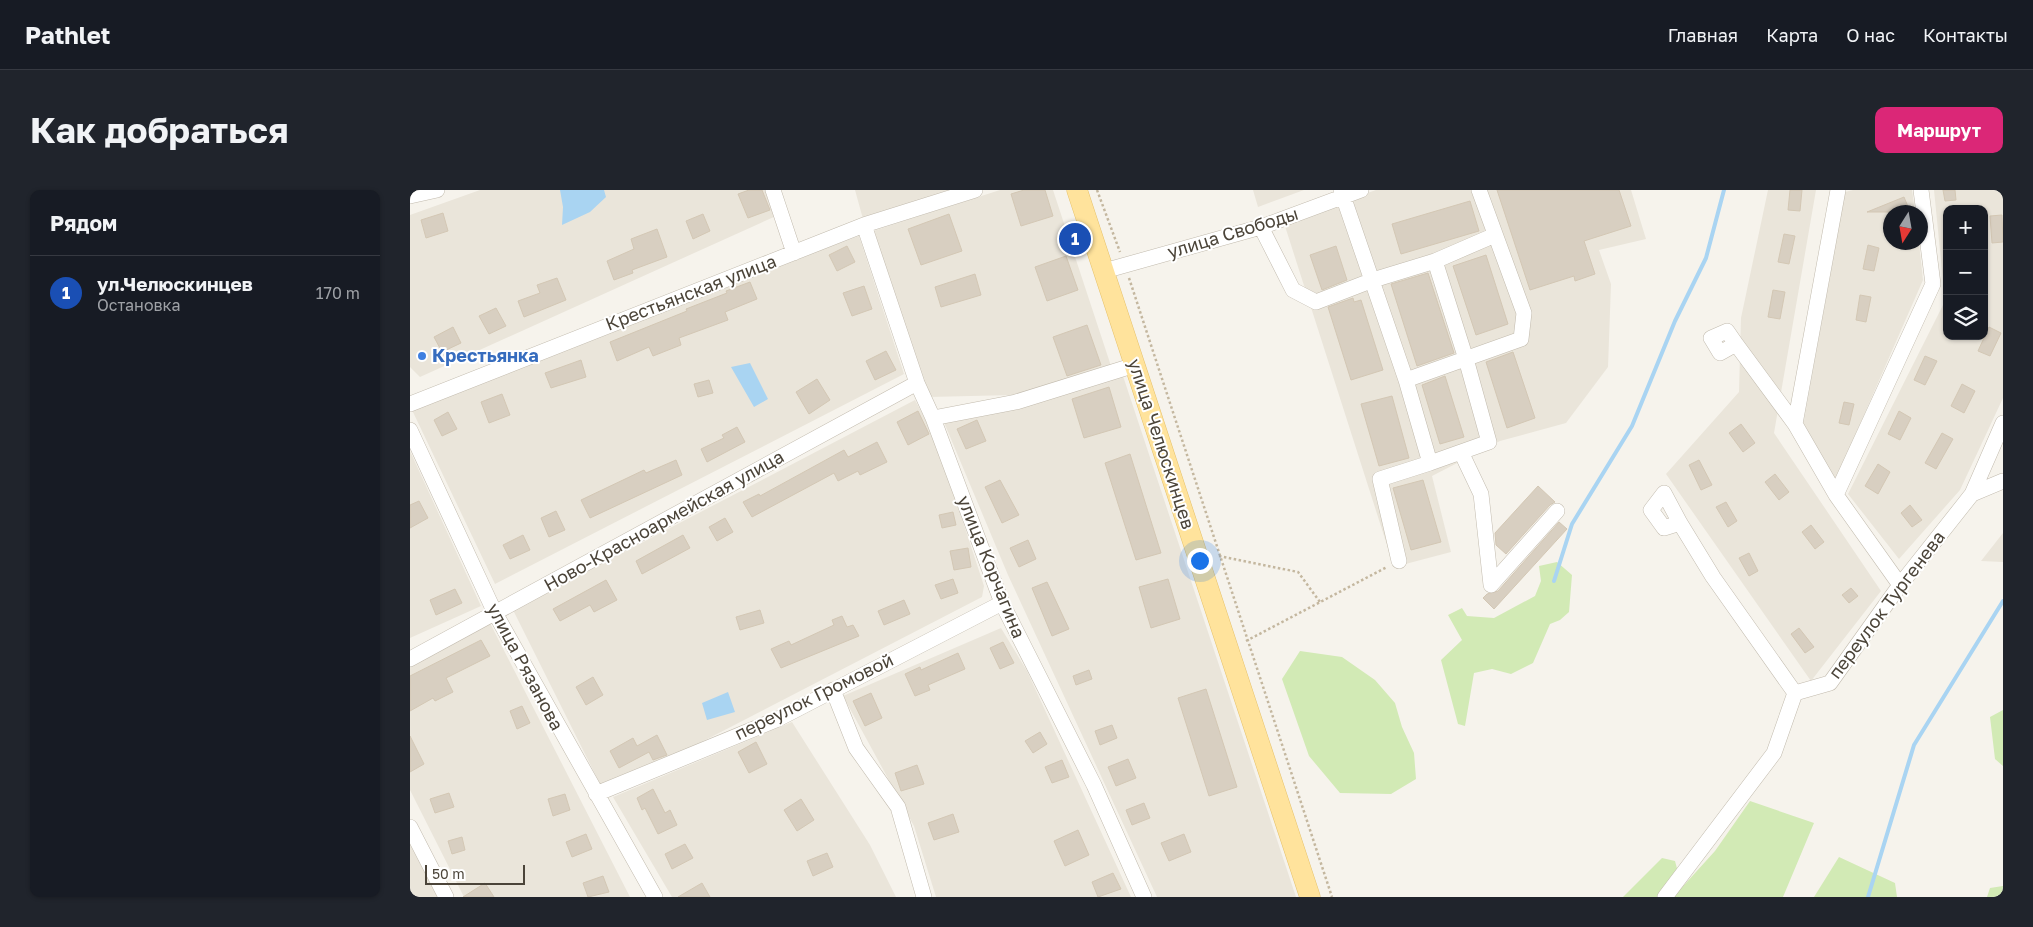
<!DOCTYPE html>
<html lang="ru">
<meta charset="utf-8">
<style>
body{margin:0;font-family:"Golos Text",sans-serif;background:#20242c;color:#f1f3f6}
.controls{position:absolute;right:15px;top:15px;display:grid;overflow:hidden;border-radius:10px;box-shadow:0 1px 4px #0004}
.controls button{width:45px;height:45px;display:grid;place-items:center;padding:0;border:0;border-bottom:1px solid #363941;background:#171b24;color:#f1f3f6;font:25px sans-serif}
.compass{position:absolute;left:1473px;top:15px;width:45px;height:45px;border-radius:50%;background:#171b24;box-shadow:0 1px 4px #0004;rotate:191deg}
.scale{position:absolute;left:15px;bottom:12px;width:100px;box-sizing:border-box;padding-left:5px;border:2px solid #4b4439;border-top:0;font-size:14px;line-height:18px;white-space:nowrap;color:#4b4439;-webkit-text-stroke:4px #fff;paint-order:stroke}
.you{position:absolute;left:789px;top:370px;width:18px;height:18px;margin:-12px;border:4px solid #fff;border-radius:50%;background:#1a73e8;box-shadow:0 0 0 8px #1a73e833}
.badge{display:grid;place-items:center;width:32px;height:32px;border-radius:50%;background:#db2777;color:#fff;font-size:16px;font-weight:700}
.pin{position:absolute;translate:-50% -50%;border:2px solid #fff;box-shadow:0 1px 5px #0006}
.list{margin:0;padding:0;list-style:none}
h2{display:flex;justify-content:space-between;align-items:center;height:65px;margin:0;padding:0 20px;font-size:21px}
h2 small{font-size:16px;font-weight:400;color:#9ea1a6}
.list li{display:grid;grid-template-columns:32px 1fr auto;gap:15px;align-items:center;box-sizing:border-box;height:75px;padding:0 20px;border-top:1px solid #363941}
.list b{display:block;font-size:19px;white-space:nowrap}
.list p{margin:0;font-size:16px;white-space:nowrap;color:#9ea1a6}
.list em{font-size:16px;font-style:normal;color:#9ea1a6}
.icon{flex:none;width:28px;height:28px;fill:none;stroke:currentColor;stroke-width:2;stroke-linecap:round;stroke-linejoin:round}
.map{position:relative;flex:none;width:1593px;height:707px;overflow:hidden;border-radius:10px}
header{display:flex;align-items:center;gap:30px;box-sizing:border-box;height:70px;padding:0 25px;background:#171b24;border-bottom:1px solid #363941}
header strong{font-size:24px}
nav{display:flex;gap:28px;margin-inline-start:auto;font-size:18px}
.intro{display:flex;align-items:center;justify-content:space-between;box-sizing:border-box;height:120px;padding:0 30px}
h1{margin:0;font-size:35px}
.button{padding:12px 22px;border-radius:10px;background:#db2777;color:#fff;font-size:18px;font-weight:700}
main{display:flex;gap:30px;padding:0 30px}
aside{flex:1;background:#171b24;border-radius:10px;box-shadow:0 1px 4px #0004}
.map>svg:first-child{display:block}
.residential{fill:#eae5da;fill-rule:evenodd}
.green{fill:#d2eab5}
.water{fill:#a9d4f2}
.lines{fill:none;stroke-linecap:round;stroke-linejoin:round}
.stream{stroke:#a9d4f2;stroke-width:4}
.building{fill:#d8cfc1;stroke:#d3c7b4}
.minor-casing{stroke:#c2bbae;stroke-width:16}
.major-casing{stroke:#e6c16a;stroke-width:21}
.path{stroke:#c4b79f;stroke-width:2.5;stroke-dasharray:2.5 2.5;stroke-linecap:butt}
.minor{stroke:#fff;stroke-width:15}
.major{stroke:#ffe39c;stroke-width:20}
.shop-dot{fill:#3f7fe0;stroke:#fff;stroke-width:2}
.labels{text-anchor:middle;stroke-width:4;stroke-linejoin:round;paint-order:stroke}
.street-label{font-size:18px;fill:#4b4439;stroke:#fff}
.shop-label{font-size:18px;font-weight:bold;fill:#366cbe;stroke:#fff;text-anchor:start}
</style>
<header>
<strong>Pathlet</strong>
<nav><a>Главная</a><a>Карта</a><a>О нас</a><a>Контакты</a></nav>
</header>
<div class="intro"><h1>Как добраться</h1><a class="button">Маршрут</a></div>
<main>
<aside>
<h2>Рядом<small></small></h2>
<ul class="list">
<li><span class="badge" style="background:#1a4fb4">1</span><div><b>ул.Челюскинцев</b><p>Остановка</p></div><em>170 m</em></li>
</ul>
</aside>
<div class="map">
<svg width="1593" height="707" viewBox="0 0 1593 707">
<rect width="100%" height="100%" fill="#f6f3ec"/>
<path class="residential" d="M70 0H357L366 26 10 187 0 177V25Z
M445 0H539L453 29Z
M590 0H643L701 176 603 205 519 207 463 41Z
M843 0H894L848 17Z
M966 0H1221L1236 49 1189 60 1201 94 1198 177 1156 233 1090 251 1022 286 1041 362 984 377 874 33Z
M1358 0H1406L1364 243 1471 401 1401 491 1256 284 1329 202 1331 128Z
M1443 0H1502L1505 22H1480V52L1509 53 1513 90 1425 291 1393 236 1435 2Z
M1524 0H1593V208L1550 300 1489 369 1438 304 1535 111ZM1537 19H1574V146H1537Z
M449 46 494 184 85 394 2 220 396 65Z
M713 186 886 707H747L598 385 533 230Z
M505 210 526 249 574 396 572 407 247 575 191 596 103 420Z
M0 261 71 416 0 448Z
M1593 343V372L1571 371Z
M80 433 220 707H54L0 600V474Z
M591 438 617 481 721 707H526L504 636 433 506Z
M382 532 460 655 486 707H262L203 607Z
M0 649 31 707H0Z"/>
<path class="green" d="M1147 372 1162 385 1159 422 1150 430 1140 434 1123 473 1101 484 1082 479 1064 483 1055 536 1048 534 1031 470 1052 450 1038 425 1052 418 1057 426 1084 428 1125 406 1131 391 1129 376Z
M890 461 932 467 965 490 985 513 992 537 1004 563 1006 589 981 604 930 603 899 566 872 489Z
M1593 520V576L1585 569 1580 527Z
M1340 611 1404 633 1373 707H1213L1252 668 1265 671 1269 686 1266 704 1305 661Z
M1429 667 1485 693 1487 707H1404Z
M1593 696V707H1577L1580 698Z"/>
<path class="water" d="M150 0H194L196 7 180 22 152 35 153 17Z
M340 173 358 209 344 217 321 177Z
M318 502 325 522 297 530 292 513Z"/>
<g class="lines">
<path class="stream" d="M1144 391 1162 334 1222 236 1265 131 1296 68 1314 0
M1458 707 1504 555 1593 411"/>
</g>
<path class="building" d="M339 0H352L360 20 338 28 328 4Z
M614 0H635L643 26 611 36 601 4Z
M1087 0H1209L1221 36 1174 51 1185 84 1165 91 1164 86 1120 100Z
M1380 0H1392L1390 21 1378 20Z
M1533 0H1545L1546 10 1535 11Z
M1494 7 1499 19 1491 22H1457Z
M1060 11 1069 41 991 64 982 34Z
M33 23 38 41 16 48 11 30Z
M293 24 300 41 283 49 276 31Z
M539 24 552 61 511 75 498 39Z
M1592 25 1593 52 1582 53 1580 26Z
M247 39 257 67 222 80 223 83 204 90 197 71 224 59 221 49Z
M1374 44 1385 46 1379 74 1368 72Z
M1458 55 1469 58 1464 81 1453 79Z
M437 56 445 72 427 81 419 65Z
M926 56 937 90 912 100 900 65Z
M1076 65 1098 134 1066 145 1043 76Z
M656 66 668 100 637 111 625 77Z
M1018 83 1044 163 1007 176 981 94Z
M565 84 571 105 531 117 525 97Z
M147 88 156 110 114 127 108 111 130 103 127 95Z
M340 92 347 109 315 122 318 130 269 148 271 155 243 166 239 157 207 171 200 152 277 121 276 119 317 103 316 101Z
M454 96 462 119 442 126 433 103Z
M1363 100 1375 102 1370 129 1358 127Z
M1450 105 1461 107 1456 132 1446 130Z
M943 108 944 112 951 110 973 180 941 190 918 117Z
M86 118 96 136 79 144 69 126Z
M677 135 691 175 657 186 643 147Z
M43 137 51 153 32 162 24 147Z
M1579 137 1591 143 1580 166 1568 161Z
M476 161 486 180 465 190 456 171Z
M1103 162 1125 228 1097 238 1076 172Z
M1515 166 1527 171 1515 195 1504 190Z
M171 170 176 187 141 198 135 183Z
M1035 186 1054 247 1030 254 1012 195Z
M407 189 420 210 399 224 386 202Z
M299 190 303 203 288 207 284 194Z
M1552 194 1565 201 1554 223 1541 216Z
M699 197 711 237 674 248 662 209Z
M92 204 100 225 79 233 71 212Z
M982 206 999 268 969 276 951 214Z
M1434 212 1444 214 1439 235 1429 233Z
M508 221 519 244 498 255 487 232Z
M1489 221 1501 228 1490 250 1478 244Z
M38 222 47 239 32 246 24 230Z
M567 230 576 251 556 259 547 239Z
M1331 234 1345 253 1333 262 1319 243Z
M327 237 335 252 297 272 291 259 314 248 312 245Z
M1532 243 1543 249 1526 279 1515 273Z
M467 252 477 272 450 285 448 281 428 291 424 283 342 327 333 312 349 304 350 306 434 260 438 267Z
M720 264 751 363 726 370 695 273Z
M266 270 272 285 180 328 171 310 234 280 236 283Z
M1289 270 1302 295 1291 300 1279 275Z
M1468 274 1480 282 1468 304 1455 296Z
M1365 284 1379 302 1369 310 1355 292Z
M590 290 609 325 592 333 575 297Z
M1013 290 1031 352 1001 360 983 298Z
M1128 296 1145 312 1140 315 1096 364 1086 355 1085 343Z
M9 311 18 328 0 338V315Z
M1316 312 1327 331 1318 337 1306 317Z
M1500 315 1512 330 1502 337 1491 323Z
M146 321 155 340 139 347 131 328Z
M543 322 546 335 532 338 529 325Z
M315 328 323 342 307 351 299 337Z
M1149 332 1157 339 1084 419 1073 408 1077 404 1088 401Z
M1401 335 1414 352 1405 359 1392 342Z
M113 345 120 360 100 369 93 355Z
M273 345 280 358 232 384 226 371Z
M618 350 626 369 609 377 600 358Z
M558 358 561 377 544 380 540 361Z
M1339 363 1348 381 1339 386 1329 368Z
M543 389 548 403 531 409 525 395Z
M758 389 770 429 741 438 729 397Z
M196 390 207 410 184 422 180 415 150 431 143 419Z
M637 392 659 439 642 446 622 398Z
M1441 398 1448 406 1439 413 1432 405Z
M45 399 52 413 26 425 20 410Z
M494 410 500 424 474 435 468 421Z
M350 420 354 433 330 440 326 427Z
M432 426 437 437 443 435 449 446 371 478 361 459 379 451 381 455 424 435 422 430Z
M1389 438 1404 457 1395 463 1381 444Z
M71 450 80 466 36 488 43 502 25 511 23 508 0 521V486Z
M593 452 604 473 590 479 580 458Z
M548 463 555 479 518 495 520 500 505 506 495 484 510 477 511 480Z
M679 480 682 489 666 495 663 486Z
M183 487 193 505 176 515 166 497Z
M796 499 827 597 799 606 768 508Z
M461 503 472 528 455 536 443 511Z
M112 516 120 533 107 539 100 521Z
M702 535 707 548 690 555 685 541Z
M630 542 637 554 623 563 615 551Z
M247 545 257 565 243 570 239 562 209 578 200 561 223 548 227 556Z
M0 546 14 574 0 582Z
M346 552 357 574 339 583 328 562Z
M718 569 726 588 706 596 698 577Z
M652 570 659 587 642 593 635 577Z
M507 575 514 594 491 601 485 583Z
M243 599 255 623 260 620 267 635 248 644 235 618 232 620 227 608Z
M39 603 44 617 25 623 20 609Z
M155 604 160 620 143 626 138 609Z
M391 609 404 630 387 641 374 620Z
M734 613 740 628 722 635 716 620Z
M543 624 549 642 524 650 518 633Z
M668 640 679 665 655 676 644 651Z
M176 644 182 659 162 667 156 652Z
M774 644 781 662 759 671 751 653Z
M52 647 55 660 42 664 38 651Z
M275 654 283 668 262 679 255 664Z
M417 663 423 677 403 686 397 671Z
M703 683 711 699 688 707 682 692Z
M193 686 199 702 178 707 173 693Z
M75 693 84 707H53Z
M292 693 300 707H268Z"/>
<g class="lines">
<g class="minor-casing">
<path id="minor" d="M363 0 384 63
M931 0 996 190 1111 149 1114 123 1069 0
M0 6 27 0
M454 35 507 193 523 228 592 413 684 595 734 707
M851 37 883 100 906 112 963 90 1025 71
M694 81 851 37 951 0
M1326 154 1317 141 1301 148 1310 163 1326 154 1385 234 1426 305 1490 395
M996 190 1020 273 1079 252 1056 169 1025 71 1085 45
M0 214 454 35 565 0
M523 228 606 212 725 175
M1385 234 1428 0
M0 240 85 423 245 707
M1051 262 1071 304 1081 395 1147 321
M1562 304 1593 291
M1426 305 1523 94 1511 0
M1270 333 1254 303 1241 320 1254 338 1270 333 1303 387 1385 503
M989 371 970 289 1020 273
M0 469 507 193
M423 500 446 558 488 617 514 707
M1385 503 1420 493 1490 395 1562 304 1593 233
M186 604 368 529 592 413
M0 637 36 707
M1255 707 1364 563 1385 503"/>
</g>
<g class="major-casing">
<path id="major" d="M667 0 900 707"/>
</g>
<path class="path" d="M687 0 710 62
M719 88 922 707
M809 366 888 382 910 412
M836 451 977 377"/>
<use href="#minor" class="minor"/>
<use href="#major" class="major"/>
</g>
<circle class="shop-dot" cx="12" cy="166" r="5"/>
<g class="labels">
<g class="street-label">
<text transform="translate(823 43) rotate(-17)" y="6">улица Свободы</text>
<text transform="translate(281 103) rotate(-21)" y="6">Крестьянская улица</text>
<text transform="translate(751 254) rotate(72)" y="6">улица Челюскинцев</text>
<text transform="translate(254 331) rotate(-29)" y="6">Ново-Красноармейская улица</text>
<text transform="translate(581 377) rotate(68)" y="6">улица Корчагина</text>
<text transform="translate(1477 415) rotate(-53)" y="6">переулок Тургенева</text>
<text transform="translate(115 477) rotate(62)" y="6">улица Рязанова</text>
<text transform="translate(404 507) rotate(-26)" y="6">переулок Громовой</text>
</g>
<g class="shop-label">
<text x="22" y="172">Крестьянка</text>
</g>
</g>
</svg>
<div class="controls">
<button>+</button>
<button>−</button>
<button><svg class="icon" aria-label="layers" viewBox="0 0 24 24"><path d="M12 4l9 5-9 5-9-5zM3 14l9 5 9-5"/></svg></button>
</div>
<svg class="compass" viewBox="-18 -18 36 36"><path d="M0-13l5 13h-10z" fill="#e53935"/><path d="M0 13l5-13h-10z" fill="#9ea1a6"/></svg>
<div class="scale">50 m</div>
<div class="you"></div>
<div class="pin badge" style="left:665px;top:49px;background:#1a4fb4">1</div>
</div>
</main>
